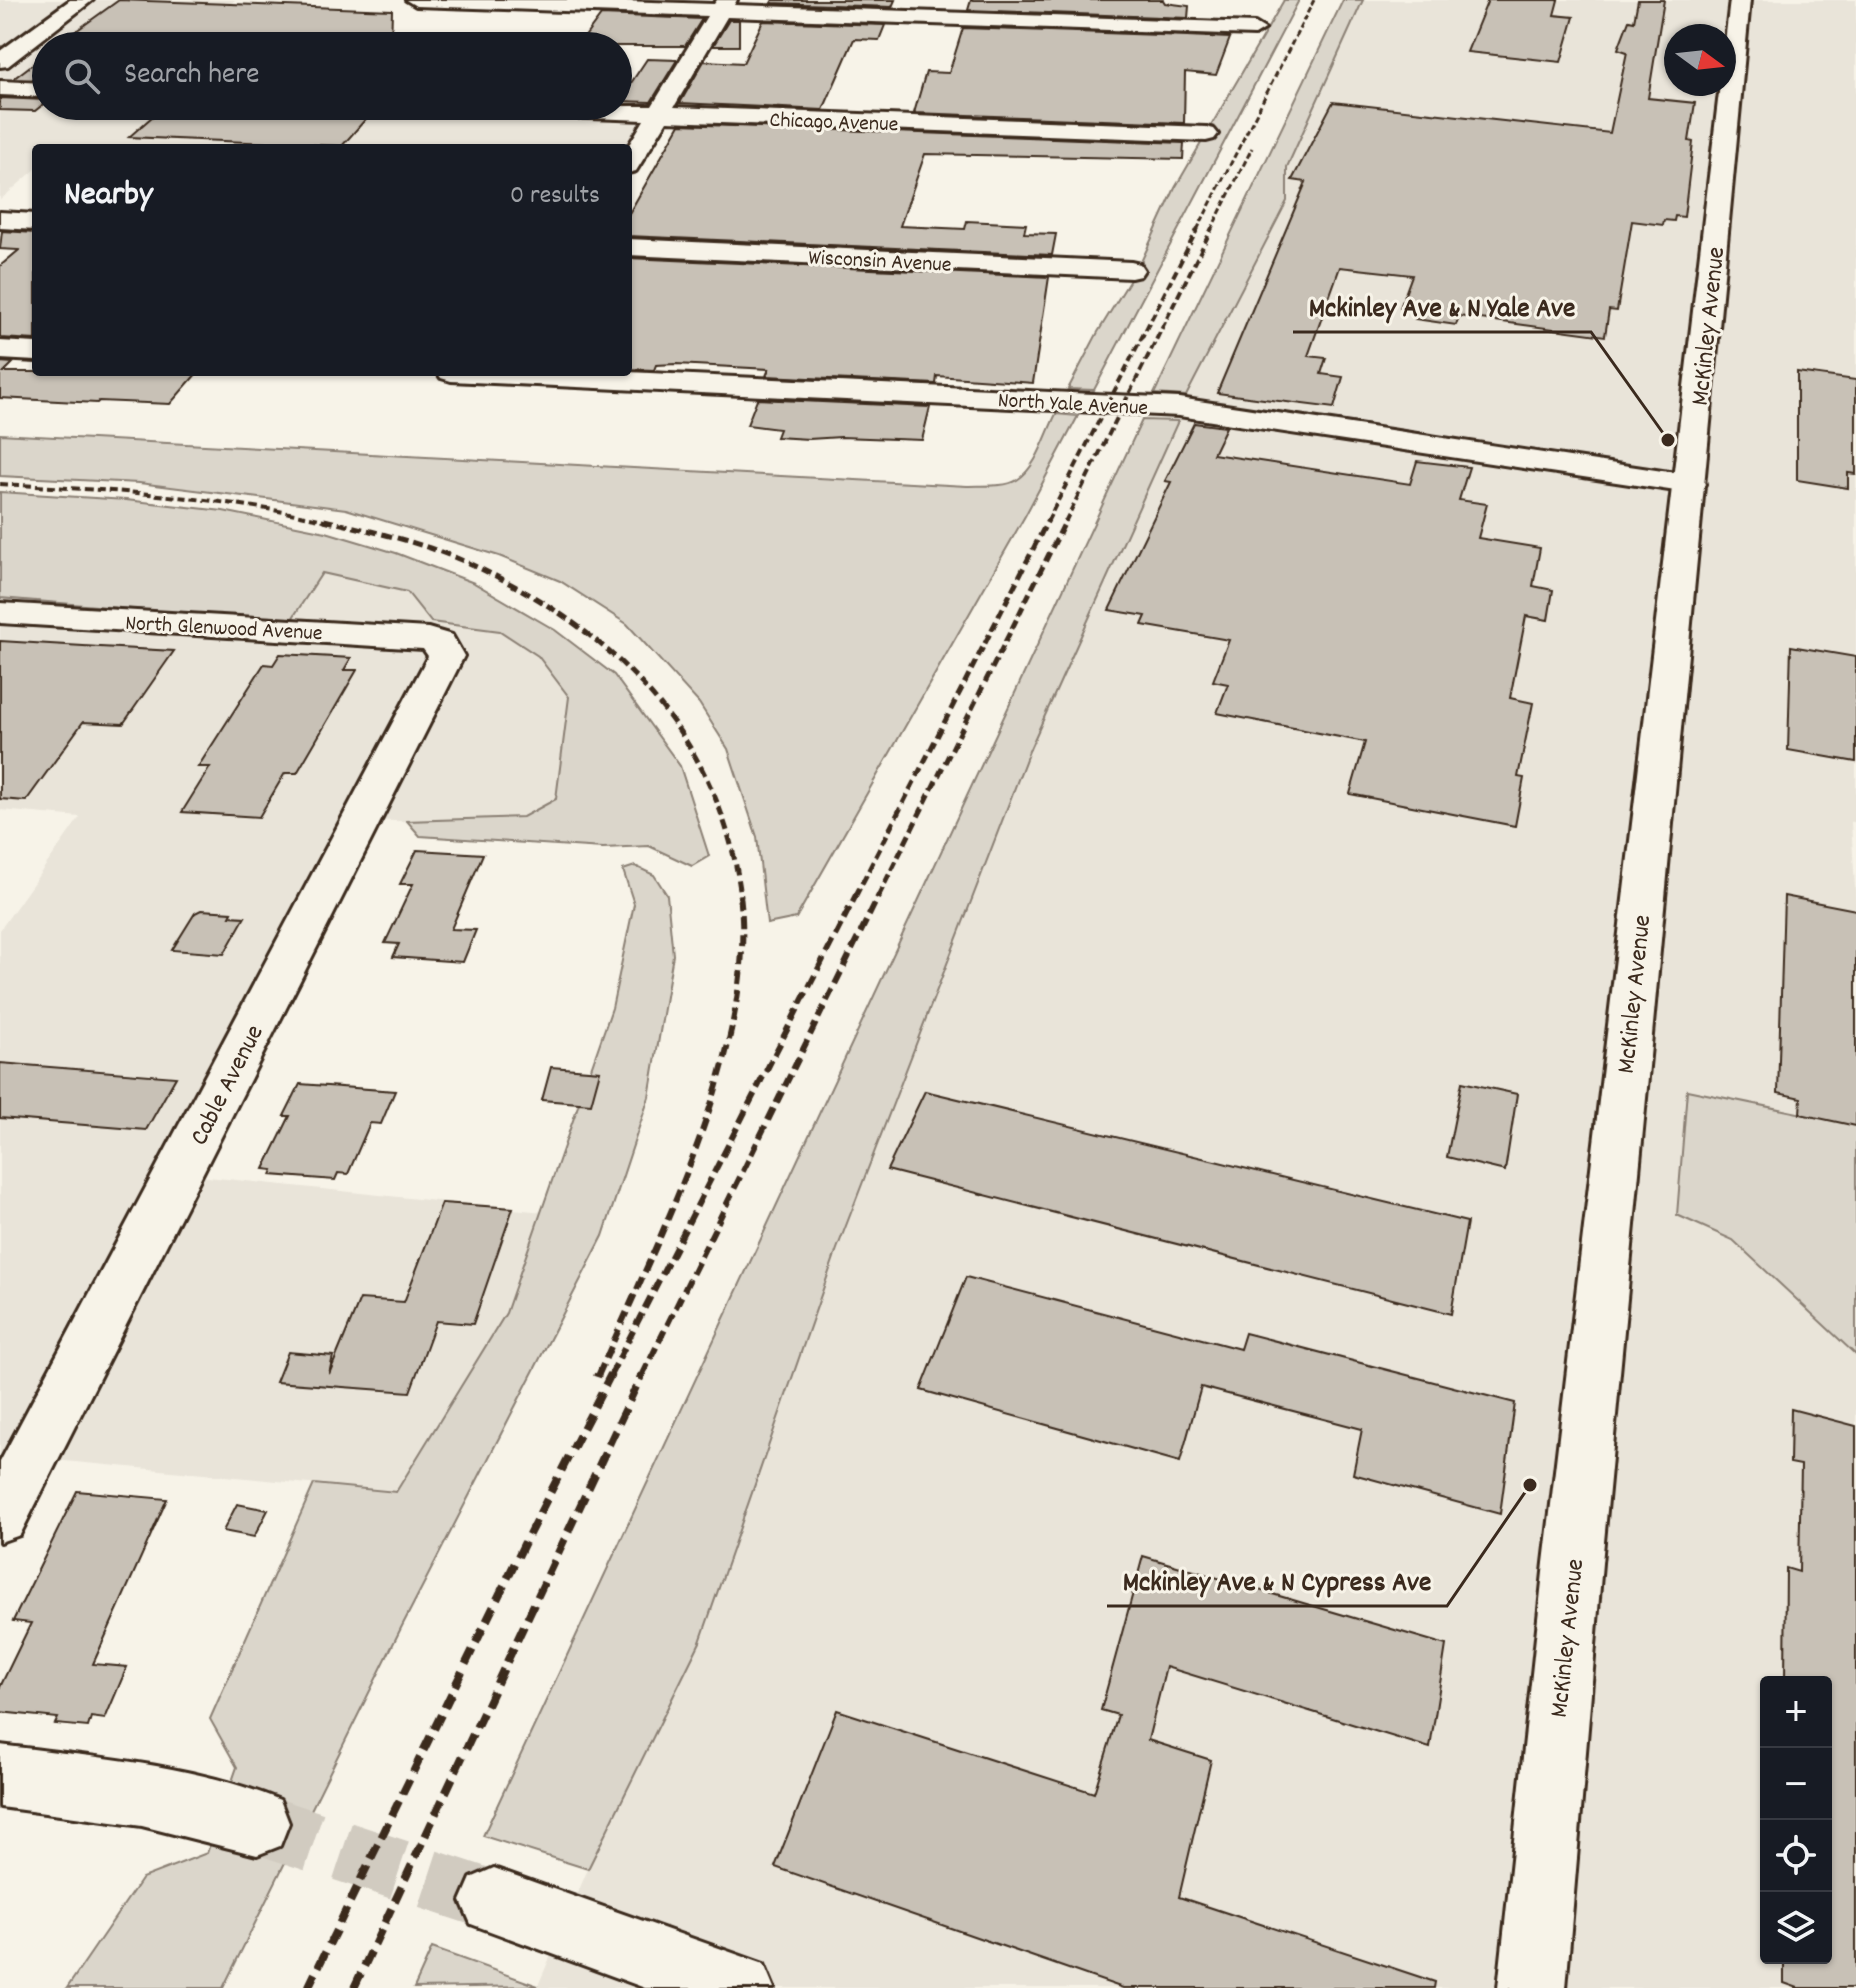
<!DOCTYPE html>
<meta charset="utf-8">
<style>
body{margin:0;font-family:Dekko,sans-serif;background:#242831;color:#f1f3f6}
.controls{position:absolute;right:24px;bottom:24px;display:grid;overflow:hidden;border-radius:8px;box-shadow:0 2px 6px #0004}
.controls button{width:72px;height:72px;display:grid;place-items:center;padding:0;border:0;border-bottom:2px solid #363941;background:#171b24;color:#f1f3f6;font:40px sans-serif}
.compass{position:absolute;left:1664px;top:24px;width:72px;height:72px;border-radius:50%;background:#171b24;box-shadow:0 2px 6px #0004;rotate:105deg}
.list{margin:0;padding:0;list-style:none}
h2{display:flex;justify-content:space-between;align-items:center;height:104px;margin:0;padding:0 32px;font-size:34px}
h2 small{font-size:26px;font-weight:400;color:#9ea1a6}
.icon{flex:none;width:44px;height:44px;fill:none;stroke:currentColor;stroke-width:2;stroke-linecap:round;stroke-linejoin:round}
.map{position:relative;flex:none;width:1856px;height:1988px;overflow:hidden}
.search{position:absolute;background:#171b24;box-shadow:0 2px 6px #0004;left:32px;top:32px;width:600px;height:88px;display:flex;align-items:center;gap:20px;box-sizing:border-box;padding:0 28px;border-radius:44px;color:#9ea1a6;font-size:30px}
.panel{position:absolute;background:#171b24;box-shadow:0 2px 6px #0004;left:32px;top:144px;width:600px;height:232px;border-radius:8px}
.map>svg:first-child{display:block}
.built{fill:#e9e4d9;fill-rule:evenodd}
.green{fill:#dbd6cb;stroke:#8b8074;stroke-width:2}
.building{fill:#c8c1b6;stroke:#3b2a1e;stroke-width:2}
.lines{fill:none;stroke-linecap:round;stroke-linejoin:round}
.minor-tunnel{stroke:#d1cbc0;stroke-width:60;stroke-dasharray:60 30;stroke-linecap:butt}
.minor-casing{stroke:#3b2a1e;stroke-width:6}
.major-casing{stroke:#3b2a1e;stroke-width:6}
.minor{fill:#f7f3e8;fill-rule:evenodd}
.major{fill:#f7f3e8;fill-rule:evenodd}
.rail-far4{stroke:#3b2a1e;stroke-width:3;stroke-dasharray:6 3;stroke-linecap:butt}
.rail-far3{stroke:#3b2a1e;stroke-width:4;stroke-dasharray:8 4;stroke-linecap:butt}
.rail-far2{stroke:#3b2a1e;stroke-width:5;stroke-dasharray:10 5;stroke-linecap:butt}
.rail-far1{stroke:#3b2a1e;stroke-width:6;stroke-dasharray:13 6;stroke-linecap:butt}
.rail{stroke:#3b2a1e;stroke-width:8;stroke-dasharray:16 8;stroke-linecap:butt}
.labels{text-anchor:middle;stroke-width:6;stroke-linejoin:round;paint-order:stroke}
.far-street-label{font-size:22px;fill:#3b2a1e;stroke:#f7f3e8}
.street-label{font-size:26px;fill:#3b2a1e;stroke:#f7f3e8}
.leader{fill:none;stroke:#3b2a1e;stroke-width:3}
.callout-dot{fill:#3b2a1e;stroke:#f7f3e8;stroke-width:3}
.callout-label{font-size:28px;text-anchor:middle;font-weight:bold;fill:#3b2a1e;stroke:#f7f3e8;stroke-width:6;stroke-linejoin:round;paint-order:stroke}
</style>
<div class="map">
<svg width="1856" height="1988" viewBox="0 0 1856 1988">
<rect width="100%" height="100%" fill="#f7f3e8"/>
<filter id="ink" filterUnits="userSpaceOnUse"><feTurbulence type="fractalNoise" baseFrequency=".0125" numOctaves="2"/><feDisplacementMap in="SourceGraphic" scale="16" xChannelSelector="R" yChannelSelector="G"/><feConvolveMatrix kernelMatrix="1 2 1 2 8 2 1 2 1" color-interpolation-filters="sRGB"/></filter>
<g filter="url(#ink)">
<path class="built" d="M0 0H235L181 46H46V106H464L659 113 628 148H36V169L0 200Z
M1363 0H1856V822H1851L1856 903V1125L1677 1215 1733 1240 1856 1355V1988H537L588 1869 700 1642 837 1249 1029 751 1178 421 1186 396 1287 202V167ZM1676 36H1724V84H1676ZM1766 1682H1826V1958H1766Z
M322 573 407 592 431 622 500 631 538 656 569 697 556 799 523 817 434 822 360 820 179 1174 543 1212 506 1313 395 1492 0 1455V930L80 817 0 810V598L290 622Z"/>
<path class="green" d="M1284 0H1299L1094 390 1068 389 1098 332 1141 262 1175 188Z
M1343 0H1363L1287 167V201L1186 396 1154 394Z
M1056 414 1078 416 1025 516 796 918 767 924 757 837 728 749 699 703 627 624 560 581 499 556 346 509 139 483 0 476V434L967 486C981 485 1004 488 1017 480 1037 468 1046 433 1056 414Z
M1142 420 1178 421 1029 751 837 1249 700 1642 588 1869 483 1836Z
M0 492 126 500 223 511 326 532 396 553 474 583 555 630 614 675 680 766 709 856 692 866 649 846 603 848 420 836 407 821 523 817 556 799 569 697 538 656 500 631 431 622 407 592 322 573 290 622 0 598Z
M635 866 654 875 667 895 673 955 649 1097 603 1236 402 1626 223 1988H67L142 1878 207 1853 237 1767 210 1719 314 1484 396 1492 506 1313 612 1008 634 904 623 870Z
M1687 1090 1856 1125V1355L1733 1240 1677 1215Z
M432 1948 538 1986 414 1988Z"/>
<path class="building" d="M119 0 392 10 391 46H189L195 41 69 36Z
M773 0H895L892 7 771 3Z
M971 0H1163L1165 3 1189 6 1188 18 968 10Z
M1488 0H1558L1554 15 1574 17 1561 62 1467 52Z
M1638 0H1664L1648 98 1695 103 1689 141 1693 142 1684 217 1675 216 1674 221 1664 220 1663 225 1632 221 1617 311 1609 310 1605 336 1459 316 1456 325 1415 319 1418 311 1400 308 1412 275 1340 267 1308 356 1326 358 1321 374 1343 377 1334 408 1217 393 1306 182 1292 180 1333 102 1610 133 1627 52 1618 49 1629 20 1634 21Z
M601 15 702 19 685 46H578Z
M729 20H739V46H713Z
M763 21 885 25 879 40 854 39 823 110 680 103 704 61 743 63Z
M963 28 1187 36 1230 38 1216 75 1185 72 1184 123 914 113 926 72 949 73Z
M46 54V80L13 79Z
M647 59 677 60 651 102 619 101Z
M0 98 46 100V102L35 111 0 110Z
M161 109 268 113 272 109 372 112 342 146 129 137Z
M680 124 1184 143 1183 159 925 154 900 226 965 229 967 221 1026 224 1024 233 1056 234 1052 255 628 236V215Z
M2 231 36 233V340L0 338V266L19 250 0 249Z
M628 258 1049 277 1033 383 937 376 936 384 766 376 769 369 676 364 656 365 654 370 628 369Z
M0 362 13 363 4 372H198L170 404 99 401 97 403 0 398Z
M1797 372 1856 380V474L1848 473V488L1797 480Z
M757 399 930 407 922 440 841 437 809 439 776 437 779 429 747 425Z
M1194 423 1226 427 1213 454 1410 484 1417 461 1469 467 1459 500 1487 504 1478 538 1540 548 1533 586 1553 590 1548 620 1526 616 1510 698 1533 703 1518 777 1524 778 1515 826 1350 794 1365 742 1217 713 1228 684 1213 681 1229 640 1142 625 1146 616 1109 610 1171 482 1165 481Z
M0 641 100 647 174 651 123 724 83 722 26 801 0 799Z
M1791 646 1856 657V762L1788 750Z
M280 654 351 658 344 670H357L297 773H285L259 817 182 812 210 767H198L264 664 273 665Z
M417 850 483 854 451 929 476 930 463 962 393 957 399 944 385 943 413 884H400Z
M1784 896 1856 910V1126L1800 1114 1801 1098 1778 1093Z
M201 910 232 912 230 916 245 917 224 954 172 950 195 913Z
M0 1063 176 1077 146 1130 0 1118Z
M551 1067 600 1071 591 1104 542 1100Z
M1462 1082 1517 1094 1505 1171 1447 1157Z
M300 1084 395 1091 381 1124 370 1123 348 1174 338 1173 335 1180 271 1175 273 1170 264 1169 290 1116H284Z
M925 1091 1467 1222 1451 1314 887 1170Z
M442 1203 513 1208 473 1324 436 1321 410 1392 276 1382 288 1352 333 1356 329 1374 360 1299 404 1302Z
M966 1277 1240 1349 1245 1333 1515 1403 1500 1514 1353 1474 1362 1429 1201 1387 1180 1462 921 1390Z
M1791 1409 1856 1426V1988H1798L1784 1983V1958H1826V1682H1785L1786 1568 1799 1572 1801 1465 1790 1463Z
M77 1491 167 1499 93 1664 127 1667 105 1719 91 1717 88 1727 55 1724 58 1718 0 1712V1687L31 1623 13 1621Z
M237 1504 268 1510 254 1537 223 1531Z
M1143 1556 1446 1645 1430 1748 1166 1667 1148 1740 1211 1760 1179 1897 1435 1982 1434 1988H1123L775 1867 837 1710 1094 1793 1118 1715 1101 1710Z"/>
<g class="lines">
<path class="minor-tunnel" d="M257 1823 494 1901"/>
<g class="minor-casing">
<path id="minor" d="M406 0H590L714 4 717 0H737L734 5 1255 23 1265 29 1255 35 727 17 674 107 1206 127 1214 129 1218 134 1214 139 1206 141 667 121 636 171 628 173 627 148 644 120 461 113 450 106H652L707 16 416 6Z
M0 81 46 83V97L0 95Z
M0 212 36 214V230L0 228Z
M628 239 1131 262 1140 264 1144 270 1140 276 1131 278 628 255Z
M0 341 36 343V361L0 359Z
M437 372H628L1179 398 1689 475 1700 477 1705 484 1700 491 1689 493 1179 416 451 381 441 378Z
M0 603 428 628 452 635 464 656 20 1535 0 1542V1462L428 656 423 649 0 623Z
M0 1745C93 1757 192 1764 280 1800L289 1823 280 1846 257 1855 142 1826 0 1807Z
M494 1868 764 1964 774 1988H645L471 1924 461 1901 471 1878Z"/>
</g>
<g class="major-casing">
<path id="major" d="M70 0H93L8 66 0 67V51Z
M1730 0H1750L1602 1563 1566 1988H1498L1544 1563 1720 84H1724V51Z"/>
</g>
<use href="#minor" class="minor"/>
<use href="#major" class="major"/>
<path class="rail-far4" d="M1197 230 1314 0
M1211 230 1252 148"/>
<path class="rail-far3" d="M0 484C112 490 224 497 333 522
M1047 522 1198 228
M1065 522 1212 228"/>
<path class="rail-far2" d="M324 520C377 532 432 545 481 569 618 633 722 742 741 897
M855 897 1048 520
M878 897 1066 520"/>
<path class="rail-far1" d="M598 1376C658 1239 759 1046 740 895
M610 1376 856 895
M642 1376 879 895"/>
<path class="rail" d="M597 1377 598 1374
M308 1988 525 1542 611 1374
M354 1988 642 1374"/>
</g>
</g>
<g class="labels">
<g class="far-street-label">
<text transform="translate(834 120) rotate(2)" y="8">Chicago Avenue</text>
<text transform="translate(880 259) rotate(3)" y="8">Wisconsin Avenue</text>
<text transform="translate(1073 402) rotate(3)" y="8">North Yale Avenue</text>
<text transform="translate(224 626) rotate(3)" y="8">North Glenwood Avenue</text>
</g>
<g class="street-label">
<text transform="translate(1706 326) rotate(-84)" y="9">McKinley Avenue</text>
<text transform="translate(1632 994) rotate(-84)" y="9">McKinley Avenue</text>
<text transform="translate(225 1084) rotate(-63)" y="9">Cable Avenue</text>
<text transform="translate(1565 1638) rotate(-84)" y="9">McKinley Avenue</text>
</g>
</g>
<path class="leader" d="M1668 440L1591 332H1293M1530 1485L1447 1606H1107"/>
<g class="callout-dot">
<circle cx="1668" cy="440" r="8"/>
<circle cx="1530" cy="1485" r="8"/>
</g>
<g class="callout-label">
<text x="1442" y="316">Mckinley Ave &amp; N Yale Ave</text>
<text x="1277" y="1590">Mckinley Ave &amp; N Cypress Ave</text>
</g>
</svg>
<div class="controls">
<button>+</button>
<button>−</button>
<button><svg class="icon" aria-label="locate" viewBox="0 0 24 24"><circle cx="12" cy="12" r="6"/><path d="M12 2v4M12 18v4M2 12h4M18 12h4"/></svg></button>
<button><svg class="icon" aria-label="layers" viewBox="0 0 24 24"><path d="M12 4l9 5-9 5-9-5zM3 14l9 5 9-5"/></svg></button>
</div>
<svg class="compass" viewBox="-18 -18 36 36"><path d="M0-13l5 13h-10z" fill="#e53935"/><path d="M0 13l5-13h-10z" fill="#9ea1a6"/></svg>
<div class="search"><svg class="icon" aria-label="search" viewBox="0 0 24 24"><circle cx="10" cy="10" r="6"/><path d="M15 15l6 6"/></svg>Search here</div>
<section class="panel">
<h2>Nearby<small>0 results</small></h2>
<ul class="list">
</ul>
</section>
</div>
